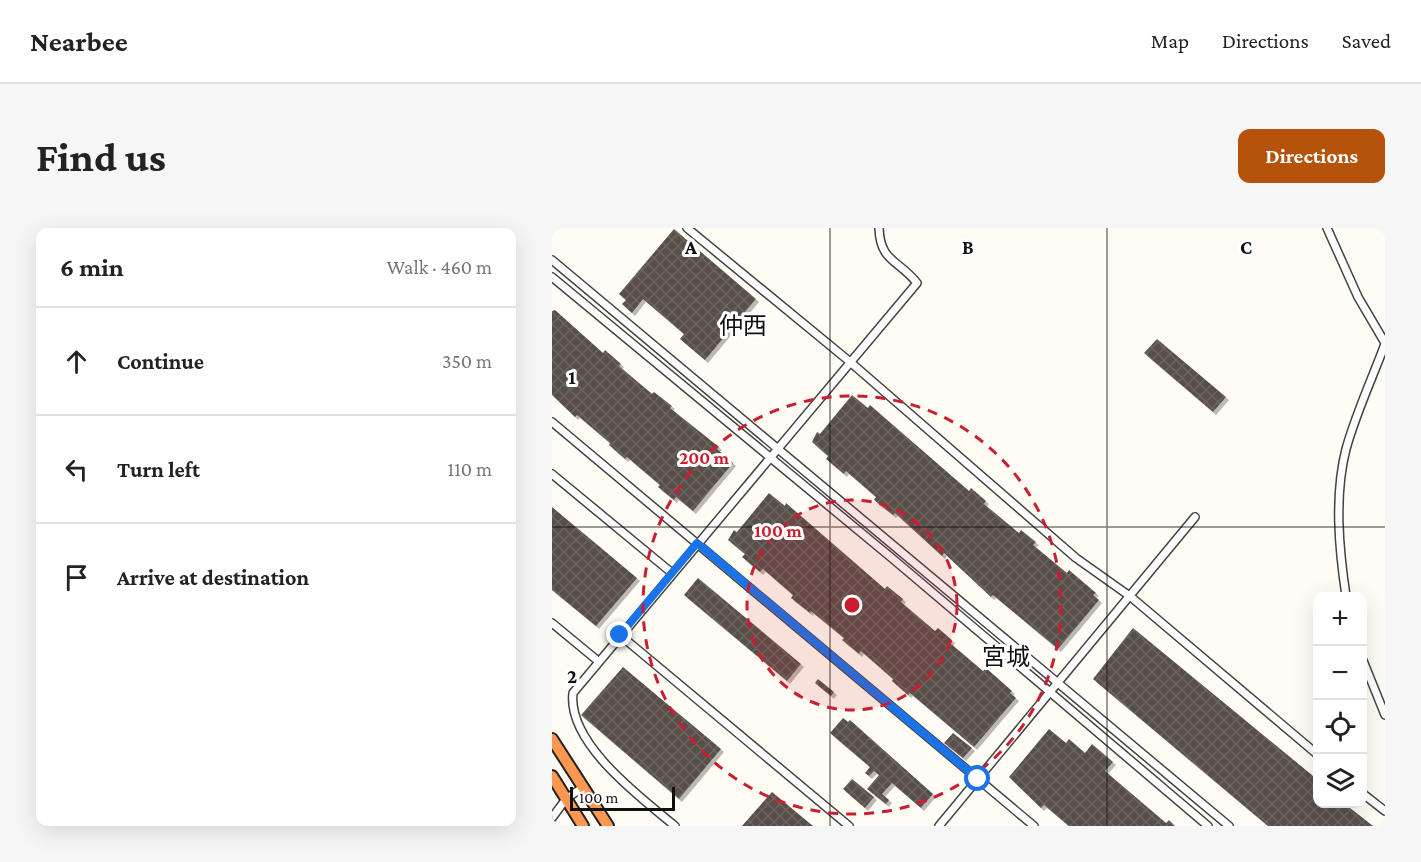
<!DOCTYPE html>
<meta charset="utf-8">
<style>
body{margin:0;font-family:"Crimson Pro","Noto Sans JP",serif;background:#f6f6f6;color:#222}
.controls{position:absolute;right:18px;bottom:18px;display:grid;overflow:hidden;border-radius:12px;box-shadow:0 6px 24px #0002}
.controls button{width:54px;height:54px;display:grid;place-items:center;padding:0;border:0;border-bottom:2px solid #e0e0e0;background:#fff;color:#222;font:30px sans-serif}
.scale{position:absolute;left:18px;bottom:15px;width:105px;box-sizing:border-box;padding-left:6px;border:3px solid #101010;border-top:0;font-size:16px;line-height:21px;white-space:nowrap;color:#101010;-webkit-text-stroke:4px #fff;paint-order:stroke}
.stop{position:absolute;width:18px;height:18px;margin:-14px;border:4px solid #1a73e8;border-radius:50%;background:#fff}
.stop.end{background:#1a73e8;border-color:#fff;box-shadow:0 2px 6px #0008}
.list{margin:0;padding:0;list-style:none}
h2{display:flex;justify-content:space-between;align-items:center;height:78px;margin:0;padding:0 24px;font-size:26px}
h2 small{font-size:20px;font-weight:400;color:#767676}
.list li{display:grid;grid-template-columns:39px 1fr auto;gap:18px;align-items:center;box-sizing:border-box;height:108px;padding:0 24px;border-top:2px solid #e0e0e0}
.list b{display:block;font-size:22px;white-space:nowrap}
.list em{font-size:20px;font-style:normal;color:#767676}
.icon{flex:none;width:33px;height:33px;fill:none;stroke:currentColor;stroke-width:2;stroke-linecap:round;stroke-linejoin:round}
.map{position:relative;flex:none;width:833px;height:598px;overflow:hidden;border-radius:12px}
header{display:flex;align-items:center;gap:36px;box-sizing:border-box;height:84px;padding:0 30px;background:#fff;border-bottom:2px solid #e0e0e0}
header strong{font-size:28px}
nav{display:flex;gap:33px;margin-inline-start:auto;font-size:21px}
.intro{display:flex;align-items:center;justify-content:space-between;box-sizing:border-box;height:144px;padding:0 36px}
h1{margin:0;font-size:42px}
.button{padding:15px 27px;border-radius:12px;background:#b45309;color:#fff;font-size:21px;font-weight:700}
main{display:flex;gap:36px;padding:0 36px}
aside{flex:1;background:#fff;border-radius:12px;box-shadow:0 6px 24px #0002}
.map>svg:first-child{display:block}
.building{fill:url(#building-cross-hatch);filter:url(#shadow)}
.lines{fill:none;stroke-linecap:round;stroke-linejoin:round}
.minor-casing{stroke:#434343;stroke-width:10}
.highway-casing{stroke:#212121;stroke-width:14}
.minor{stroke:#fff;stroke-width:7}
.highway{stroke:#fe9752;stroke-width:10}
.route{stroke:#1a73e8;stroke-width:8}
.grid{fill:none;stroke:#101010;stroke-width:1.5;stroke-opacity:0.55}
.ring{fill:none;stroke:#cb1d2f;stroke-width:3;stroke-dasharray:10 8}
.labels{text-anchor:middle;stroke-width:6;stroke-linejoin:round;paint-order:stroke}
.quarter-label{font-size:24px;fill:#101010;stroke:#fff}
.grid-label{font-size:20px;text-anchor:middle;font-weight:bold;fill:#101010;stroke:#fff;stroke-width:6;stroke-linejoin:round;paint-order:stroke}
.centre{fill:#cb1d2f;stroke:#fff;stroke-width:3}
.ring-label{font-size:18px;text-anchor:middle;font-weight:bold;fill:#cb1d2f;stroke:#fff;stroke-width:6;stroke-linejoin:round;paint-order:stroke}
</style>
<header>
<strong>Nearbee</strong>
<nav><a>Map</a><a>Directions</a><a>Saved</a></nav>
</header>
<div class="intro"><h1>Find us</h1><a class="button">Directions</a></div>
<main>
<aside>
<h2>6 min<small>Walk · 460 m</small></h2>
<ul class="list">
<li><svg class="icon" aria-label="ahead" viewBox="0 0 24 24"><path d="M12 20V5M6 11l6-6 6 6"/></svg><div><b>Continue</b></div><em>350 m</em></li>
<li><svg class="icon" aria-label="left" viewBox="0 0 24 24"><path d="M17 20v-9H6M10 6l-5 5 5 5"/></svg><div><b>Turn left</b></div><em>110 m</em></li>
<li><svg class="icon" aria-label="arrive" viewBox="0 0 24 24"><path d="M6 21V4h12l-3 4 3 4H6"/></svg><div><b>Arrive at destination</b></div></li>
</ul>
</aside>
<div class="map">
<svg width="833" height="598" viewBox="0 0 833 598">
<defs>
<pattern id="building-cross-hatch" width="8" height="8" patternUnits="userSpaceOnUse" patternTransform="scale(1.5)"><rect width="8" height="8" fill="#59504b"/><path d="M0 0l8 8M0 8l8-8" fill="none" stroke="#6c6561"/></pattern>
<filter id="shadow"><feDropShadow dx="3" dy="3" stdDeviation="0" flood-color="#0004"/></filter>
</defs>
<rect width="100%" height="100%" fill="#fffcf3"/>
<path class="building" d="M122 1 204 71 153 132 128 111 132 106 91 71 80 85 70 76 74 72 67 66Z
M3 82 51 125 53 122 69 136 67 138 100 166 102 164 120 178 118 180 167 219 165 221 181 235 141 283 124 269 122 272 106 259 108 257 75 229 73 231 57 217 58 215 25 187 23 189 0 167V83Z
M605 111 674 169 661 184 592 125Z
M300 167 316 180 318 177 417 263 419 260 434 273 432 276 467 305 469 302 484 314 481 317 515 345 517 342 544 365 541 367 547 372 506 421 441 367 439 369 392 325 390 328 343 285 341 287 322 272 324 269 294 243 292 246 274 231 276 228 260 214 265 204 268 206Z
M217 265 233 278 234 275 333 361 335 358 351 371 349 374 383 403 386 400 400 412 398 415 431 443 434 440 460 463 458 465 464 470 422 519 358 465 356 467 340 453 341 451 309 423 307 426 290 412 292 410 259 383 258 385 239 370 241 367 211 341 208 344 190 329 193 326 176 312 182 302 185 304Z
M0 279 85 350 44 398 0 362Z
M146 350 249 436 235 453 132 367Z
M581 400 766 552V576H793L821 598H716L541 451Z
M71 439 169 521 127 571 29 487Z
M266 451 282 464 279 468 263 455Z
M291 490 296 494 298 492 381 566 369 580 340 555 330 566 337 572 334 576 315 561 327 547 322 543 317 548 313 545 318 539 278 505Z
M497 501 514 515 517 511 533 525 540 516 561 534 553 543 614 595 617 592 623 598H517L492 577 489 580 457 549Z
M401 505 420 520 411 530 392 515Z
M300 551 322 569 313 580 291 561Z
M220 564 261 598H190Z"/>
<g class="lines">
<g class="minor-casing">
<path id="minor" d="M135 0 297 133 524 330 579 369 766 527
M775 0 806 69 833 115
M0 32 677 598
M0 49 341 331 656 598
M0 194 482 598
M0 246 120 345
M794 368C787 321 782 268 794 221 804 185 820 151 833 116
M0 395 46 433
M68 407 297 598
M810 430 833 487
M810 565 833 583
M0 590 14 571 31 559
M123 598C88 569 15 515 21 465L365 55C347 32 328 34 327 0
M387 598 643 289"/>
</g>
<g class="highway-casing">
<path id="highway" d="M0 511 56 598
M0 548 31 598"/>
</g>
<use href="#minor" class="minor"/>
<use href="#highway" class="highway"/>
</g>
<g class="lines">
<path class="route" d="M68 407 145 315 426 551"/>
</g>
<path class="grid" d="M278 0V598M555 0V598M0 299H833"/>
<circle cx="300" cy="377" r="105" fill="#cb1d2f" fill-opacity=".12"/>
<g class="ring">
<circle cx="300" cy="377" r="105"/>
<circle cx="300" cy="377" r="209"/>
</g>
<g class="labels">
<g class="quarter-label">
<text x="191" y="106">仲西</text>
<text x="454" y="437">宮城</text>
</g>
</g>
<g class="grid-label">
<text x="139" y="26">A</text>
<text x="416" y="26">B</text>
<text x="694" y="26">C</text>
<text x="20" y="156">1</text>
<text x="20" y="455">2</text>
</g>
<circle cx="300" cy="377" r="9" class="centre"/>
<g class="ring-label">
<text x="152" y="236">200 m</text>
<text x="226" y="309">100 m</text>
</g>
</svg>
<div class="controls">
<button>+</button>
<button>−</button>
<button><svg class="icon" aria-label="locate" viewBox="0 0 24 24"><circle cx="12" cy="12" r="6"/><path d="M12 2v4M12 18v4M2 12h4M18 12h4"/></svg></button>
<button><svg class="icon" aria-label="layers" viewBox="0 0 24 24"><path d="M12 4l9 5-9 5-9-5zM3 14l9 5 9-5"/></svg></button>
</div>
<div class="scale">100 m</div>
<div class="stop" style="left:426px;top:551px"></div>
<div class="stop end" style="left:68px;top:407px"></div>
</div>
</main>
